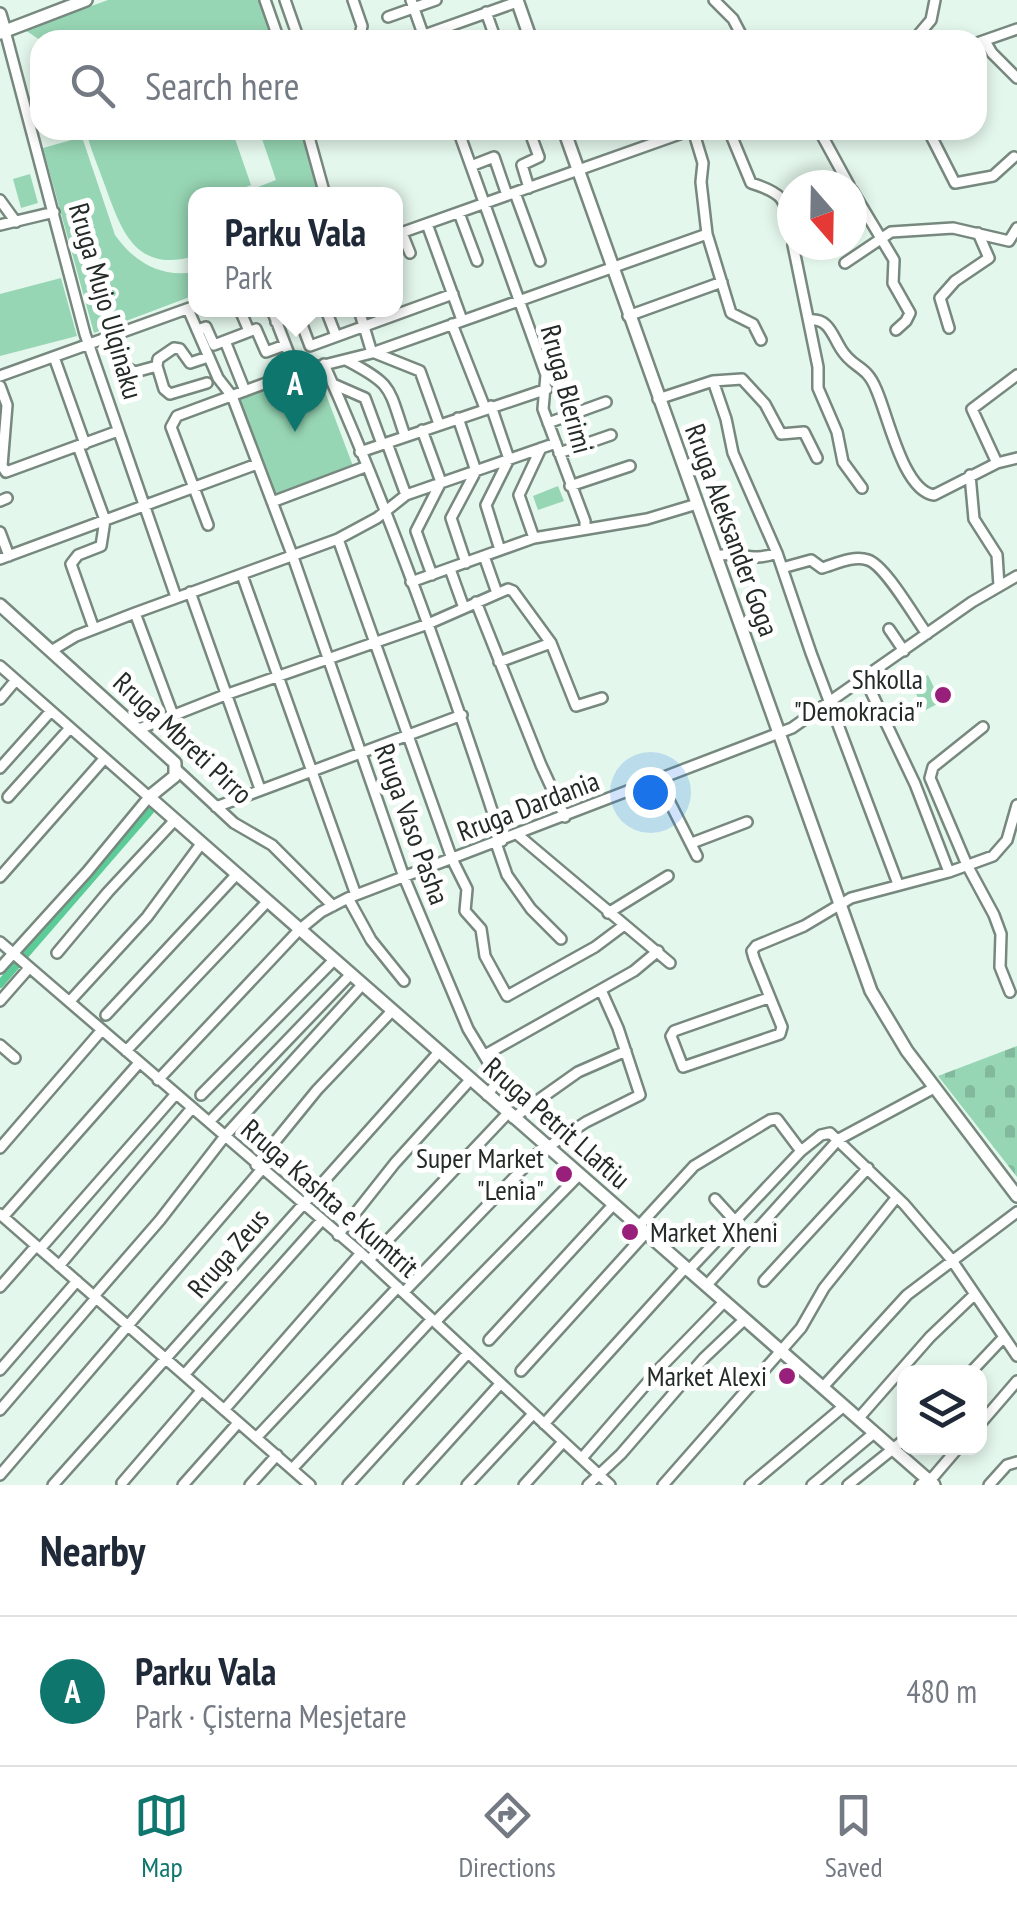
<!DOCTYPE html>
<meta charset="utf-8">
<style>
body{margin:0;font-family:"PT Sans Narrow",sans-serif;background:#f6f6f7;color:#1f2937}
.controls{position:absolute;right:30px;bottom:30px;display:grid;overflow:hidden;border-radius:20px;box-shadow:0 5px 15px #0003}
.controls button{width:90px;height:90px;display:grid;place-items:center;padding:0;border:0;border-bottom:2px solid #e0e1e3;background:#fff;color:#1f2937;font:50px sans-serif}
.compass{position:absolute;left:777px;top:170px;width:90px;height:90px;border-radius:50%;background:#fff;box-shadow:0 5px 15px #0003;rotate:160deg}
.you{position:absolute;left:650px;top:792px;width:35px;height:35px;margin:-25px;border:8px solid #fff;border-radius:50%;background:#1a73e8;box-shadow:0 0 0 15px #1a73e833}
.badge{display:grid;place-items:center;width:65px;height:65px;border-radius:50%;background:#0f766e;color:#fff;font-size:32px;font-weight:700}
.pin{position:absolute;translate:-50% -82px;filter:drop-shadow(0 2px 5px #0008)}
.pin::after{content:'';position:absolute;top:52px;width:35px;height:30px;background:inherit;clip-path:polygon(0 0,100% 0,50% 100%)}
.popup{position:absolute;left:188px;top:187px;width:215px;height:130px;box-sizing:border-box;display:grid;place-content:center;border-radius:20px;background:#fff;filter:drop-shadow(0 2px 8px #0005);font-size:32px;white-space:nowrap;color:#747a83}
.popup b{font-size:38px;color:#1f2937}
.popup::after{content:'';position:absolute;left:50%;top:100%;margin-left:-20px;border:20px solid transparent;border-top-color:#fff}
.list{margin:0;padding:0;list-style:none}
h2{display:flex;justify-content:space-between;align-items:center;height:130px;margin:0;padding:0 40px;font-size:42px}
h2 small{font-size:32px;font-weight:400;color:#747a83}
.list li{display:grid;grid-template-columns:65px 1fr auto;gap:30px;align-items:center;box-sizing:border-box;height:150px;padding:0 40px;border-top:2px solid #e0e1e3}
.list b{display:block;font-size:38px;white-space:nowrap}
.list p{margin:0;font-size:32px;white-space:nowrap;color:#747a83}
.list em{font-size:32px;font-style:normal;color:#747a83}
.icon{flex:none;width:55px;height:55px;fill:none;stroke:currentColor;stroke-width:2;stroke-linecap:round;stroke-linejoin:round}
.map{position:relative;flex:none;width:1017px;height:1485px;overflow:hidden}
.search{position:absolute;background:#fff;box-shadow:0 5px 15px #0003;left:30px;right:30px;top:30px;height:110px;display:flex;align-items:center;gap:25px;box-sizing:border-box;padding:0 35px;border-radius:30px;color:#747a83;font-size:38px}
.sheet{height:280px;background:#fff}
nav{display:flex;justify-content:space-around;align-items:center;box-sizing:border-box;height:140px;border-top:2px solid #e0e1e3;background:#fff;font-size:28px;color:#747a83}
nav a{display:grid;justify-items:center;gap:5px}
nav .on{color:#0f766e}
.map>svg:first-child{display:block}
.cemetery{fill:url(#cemetery-stones)}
.park{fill:#97d6b4}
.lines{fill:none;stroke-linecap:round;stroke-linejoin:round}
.canal{stroke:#5bcc97;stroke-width:8}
.minor-casing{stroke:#77887e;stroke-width:14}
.major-casing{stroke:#77887e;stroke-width:16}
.minor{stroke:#fff;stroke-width:9}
.major{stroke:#fff;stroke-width:11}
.poi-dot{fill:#99207a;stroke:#fff;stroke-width:4}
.labels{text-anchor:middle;stroke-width:10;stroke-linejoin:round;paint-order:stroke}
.street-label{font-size:28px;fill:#242b27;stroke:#fff}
.poi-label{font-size:28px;fill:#242b27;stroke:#fff;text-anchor:end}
</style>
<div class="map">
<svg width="1017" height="1485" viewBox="0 0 1017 1485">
<defs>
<pattern id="cemetery-stones" width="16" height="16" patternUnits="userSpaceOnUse" patternTransform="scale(2.5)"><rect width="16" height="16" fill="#97d6b4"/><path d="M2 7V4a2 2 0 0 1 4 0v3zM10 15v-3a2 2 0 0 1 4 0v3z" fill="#82b89b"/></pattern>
</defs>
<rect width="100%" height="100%" fill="#e4f7ec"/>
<path class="cemetery" d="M1017 1046V1177L938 1076Z"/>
<path class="park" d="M108 0H262L277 40H40L25 30Z
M86 130H232L251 185 241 189 242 194 195 195V256C134 274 121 229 104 183 98 166 90 148 86 130Z
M259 130H305L322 194 258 195V187L276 180Z
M82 137 115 235C134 262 161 278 195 272V295L94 333 43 148Z
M30 174 38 203 21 208 13 179Z
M61 278 77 336 0 356V294Z
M316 368 353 466 275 496 238 397Z
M558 486 564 501 538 510 533 496Z
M928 675 941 702 924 711 911 683Z"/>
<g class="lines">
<path class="canal" d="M0 984 150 811"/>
<g class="minor-casing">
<path id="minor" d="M265 0 279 40
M285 0 299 40
M353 0 362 26 359 40
M411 0 424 37
M714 0 733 19 744 40
M486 12 496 40
M388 17 436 0
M5 31 85 334 176 597
M410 40 517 2
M914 40 931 20 935 0
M985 41 992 53 1017 78
M977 43 1017 29
M307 130 325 195
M458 130 546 375 543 409 585 521V529
M529 130 539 157 522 165 529 188
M693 130 703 163 701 182 707 234 731 313 753 324 761 340
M729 130 751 183C789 195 784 201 792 238
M819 130 849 185
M928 130 955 183 993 176 1014 157
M471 166 494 157 507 195
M852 190 894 260 893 283 910 313 906 321 896 330
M515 193 540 261
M0 200 16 222
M459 213 477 261
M427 224 462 320
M0 225 54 212
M402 233 410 253
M395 235 691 130
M1009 241 1017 228
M793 245 818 367V388L837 432 843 462 862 488
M845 263 891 232 953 228 1009 241
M188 309 218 378 232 396 293 557 404 877 468 1029 499 1080 487 1095
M240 310 249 331
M272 310 296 372
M326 310 336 336
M359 310 372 353
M298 314 310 346 453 294
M628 316 722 282
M809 320C829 318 832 335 841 349 853 369 866 364 876 389 888 415 903 491 934 495L997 463 1017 458
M276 322 309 310
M452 324 485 408
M949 328 940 298 955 281 989 258 978 233
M197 330 206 327 214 345 256 329 266 352 285 345
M114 335 127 368 135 372 157 366 158 359 174 348 180 349 190 363 208 357
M225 341 245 391
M375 353 420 371 439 424
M54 357 85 444
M346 360C394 385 388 387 405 436
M324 364C393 519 450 680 502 841
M157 366 164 389 170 394 207 383
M0 376 195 306
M713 381 726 419 733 453 777 553 811 653 898 884
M333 384 365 398 382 444
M0 386 7 405 2 466 6 472 118 431
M658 399 713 381 742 379 765 404 781 434 804 432 817 458
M491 406 509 459 486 505 500 550
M458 418 476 471 451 518 466 563
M548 423 606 402
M422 430 441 482 416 531 432 575
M387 443 406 495
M78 446 105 520 101 546 78 555 71 564 94 629
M360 452 547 389
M559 453 611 435
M997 463 972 409 1017 375
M970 475 974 519 997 555 999 586
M570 486 630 466
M0 501 7 498
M272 502 365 467
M208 525 171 427 177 416 296 372 372 353 707 234
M0 532 9 556
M534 538 519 495 541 448
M338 539 452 859 467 889 465 911 481 929 485 956 507 996 595 947 623 926
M484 556 497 593
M716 556C740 550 750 563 777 553
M0 559 257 464
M782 568 811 560 822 568C836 564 853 555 868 560 885 565 915 618 927 634
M450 569 464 608
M242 575 356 895
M411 582 534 538 647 519 697 504
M190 592 260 789
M476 602 541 765 565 817
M135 613 173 715
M889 629 904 651
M51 651 76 636 135 613 338 539 377 518 406 495 556 443
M499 662 551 643
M0 666 149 797 87 872 0 968
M865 679 915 784 949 872
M0 699 16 680
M983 727 933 767 930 778 967 865 994 915 1001 934 1000 967 1010 992
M139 729 225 695 428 624 508 589 513 591 551 643 576 706 602 698
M0 768 51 711
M177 770 234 823 272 845 333 906
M659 781 697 856
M8 797 70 728
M216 807 462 715
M518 835 670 963
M496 843 507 875 531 909 561 939
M692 843 747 822
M0 877 104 759
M348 898 371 940 404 981
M608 913 668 876
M0 942 361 1253 610 1485
M57 953 108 892 174 821
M768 998 674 1031 671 1036 683 1067 780 1034 782 1027 754 958 752 951 756 946 804 926 851 898 949 872 993 856 1007 840 1017 805
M0 1001 29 968
M70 1001 147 917 201 844
M106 1015 237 874
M0 1045 15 1058
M126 1051 267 902
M485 1055 634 971 658 951
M158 1080 299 930 321 912 348 898 792 728 972 602 1017 576
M201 1095 333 961
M513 1118 578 1072 626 1051
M209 1122 350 975
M0 1148 101 1031
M256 1165 317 1090 392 1011
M715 1199 735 1221
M0 1214 310 1485
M3 1217 139 1063
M638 1227 694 1166 770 1120 777 1119 801 1151
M338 1235 395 1163 470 1080
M40 1249 175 1095
M369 1260 508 1113
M59 1266 192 1108
M688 1271 801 1151 821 1135 830 1133 904 1204 951 1259 1017 1356
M764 1281 868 1168
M706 1286 839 1139 934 1088
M0 1287 36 1246
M404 1292 537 1154 586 1122 640 1095 618 1028 601 990
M94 1296 160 1220 225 1136 362 985
M435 1322 579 1175
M489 1340 613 1205
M0 1370 77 1281
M521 1371 645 1234
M971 1372 1004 1337
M184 1375 322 1220
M823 1387 907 1295 1017 1212
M0 1410 96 1298
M224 1410 361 1253
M858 1419 930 1337 975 1294
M544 1424 685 1268
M980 1424 1017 1381
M256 1438 398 1287
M582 1458 660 1368 725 1301
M293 1468 432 1319
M0 1475 262 1169
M122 1483 201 1391
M53 1485 439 1052
M183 1485 238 1423
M250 1485 277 1455
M348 1485 468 1353
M409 1485 500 1384
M467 1485 533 1414
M524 1485 563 1442
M588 1485 621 1454 704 1358 745 1319
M663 1485 801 1328 824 1288 896 1198
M750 1485 844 1406
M812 1485 874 1433
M848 1485 904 1440
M920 1485 934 1476 958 1448
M989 1485 1007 1465 1017 1462"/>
</g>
<g class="major-casing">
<path id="major" d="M517 0 531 40
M0 14 5 31
M0 33 86 0
M564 130 871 991 907 1051 1017 1196
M0 605 175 763V776L149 797 934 1485"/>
</g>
<use href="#minor" class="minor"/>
<use href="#major" class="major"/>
</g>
<g class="poi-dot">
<circle cx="943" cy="695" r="10"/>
<circle cx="564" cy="1174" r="10"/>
<circle cx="630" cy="1232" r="10"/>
<circle cx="787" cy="1376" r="10"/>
</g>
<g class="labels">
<g class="street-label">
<text transform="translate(106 301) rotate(74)" y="10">Rruga Mujo Ulqinaku</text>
<text transform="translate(567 389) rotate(75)" y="10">Rruga Blerimi</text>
<text transform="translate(732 530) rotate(70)" y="10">Rruga Aleksander Goga</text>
<text transform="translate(183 738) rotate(43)" y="10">Rruga Mbreti Pirro</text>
<text transform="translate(528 806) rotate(-21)" y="10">Rruga Dardania</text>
<text transform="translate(412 824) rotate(70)" y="10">Rruga Vaso Pasha</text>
<text transform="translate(557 1123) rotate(41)" y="10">Rruga Petrit Llaftiu</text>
<text transform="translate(330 1198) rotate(41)" y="10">Rruga Kashta e Kumtrit</text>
<text transform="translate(228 1253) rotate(-49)" y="10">Rruga Zeus</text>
</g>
<g class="poi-label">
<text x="923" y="689">Shkolla<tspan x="923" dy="32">"Demokracia"</tspan></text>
<text x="544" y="1168">Super Market<tspan x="544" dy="32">"Lenia"</tspan></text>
<text x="650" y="1242" text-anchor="start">Market Xheni</text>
<text x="767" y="1386">Market Alexi</text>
</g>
</g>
</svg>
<div class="controls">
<button><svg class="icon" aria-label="layers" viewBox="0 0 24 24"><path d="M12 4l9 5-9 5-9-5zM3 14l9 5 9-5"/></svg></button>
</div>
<svg class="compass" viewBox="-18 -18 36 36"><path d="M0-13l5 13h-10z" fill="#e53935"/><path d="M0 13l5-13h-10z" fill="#747a83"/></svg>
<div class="you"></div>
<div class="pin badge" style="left:295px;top:432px">A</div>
<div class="popup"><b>Parku Vala</b>Park</div>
<div class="search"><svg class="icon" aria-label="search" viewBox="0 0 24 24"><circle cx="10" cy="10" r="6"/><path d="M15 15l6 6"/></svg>Search here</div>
</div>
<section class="sheet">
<h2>Nearby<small></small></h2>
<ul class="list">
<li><span class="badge">A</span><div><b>Parku Vala</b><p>Park · Çisterna Mesjetare</p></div><em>480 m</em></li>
</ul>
</section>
<nav>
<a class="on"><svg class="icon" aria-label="map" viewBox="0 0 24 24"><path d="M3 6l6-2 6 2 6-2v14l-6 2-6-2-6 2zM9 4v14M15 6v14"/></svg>Map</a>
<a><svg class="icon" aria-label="directions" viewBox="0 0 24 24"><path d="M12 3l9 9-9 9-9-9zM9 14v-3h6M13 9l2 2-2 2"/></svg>Directions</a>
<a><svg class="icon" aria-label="saved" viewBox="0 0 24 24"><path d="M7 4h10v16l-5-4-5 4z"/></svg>Saved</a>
</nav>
